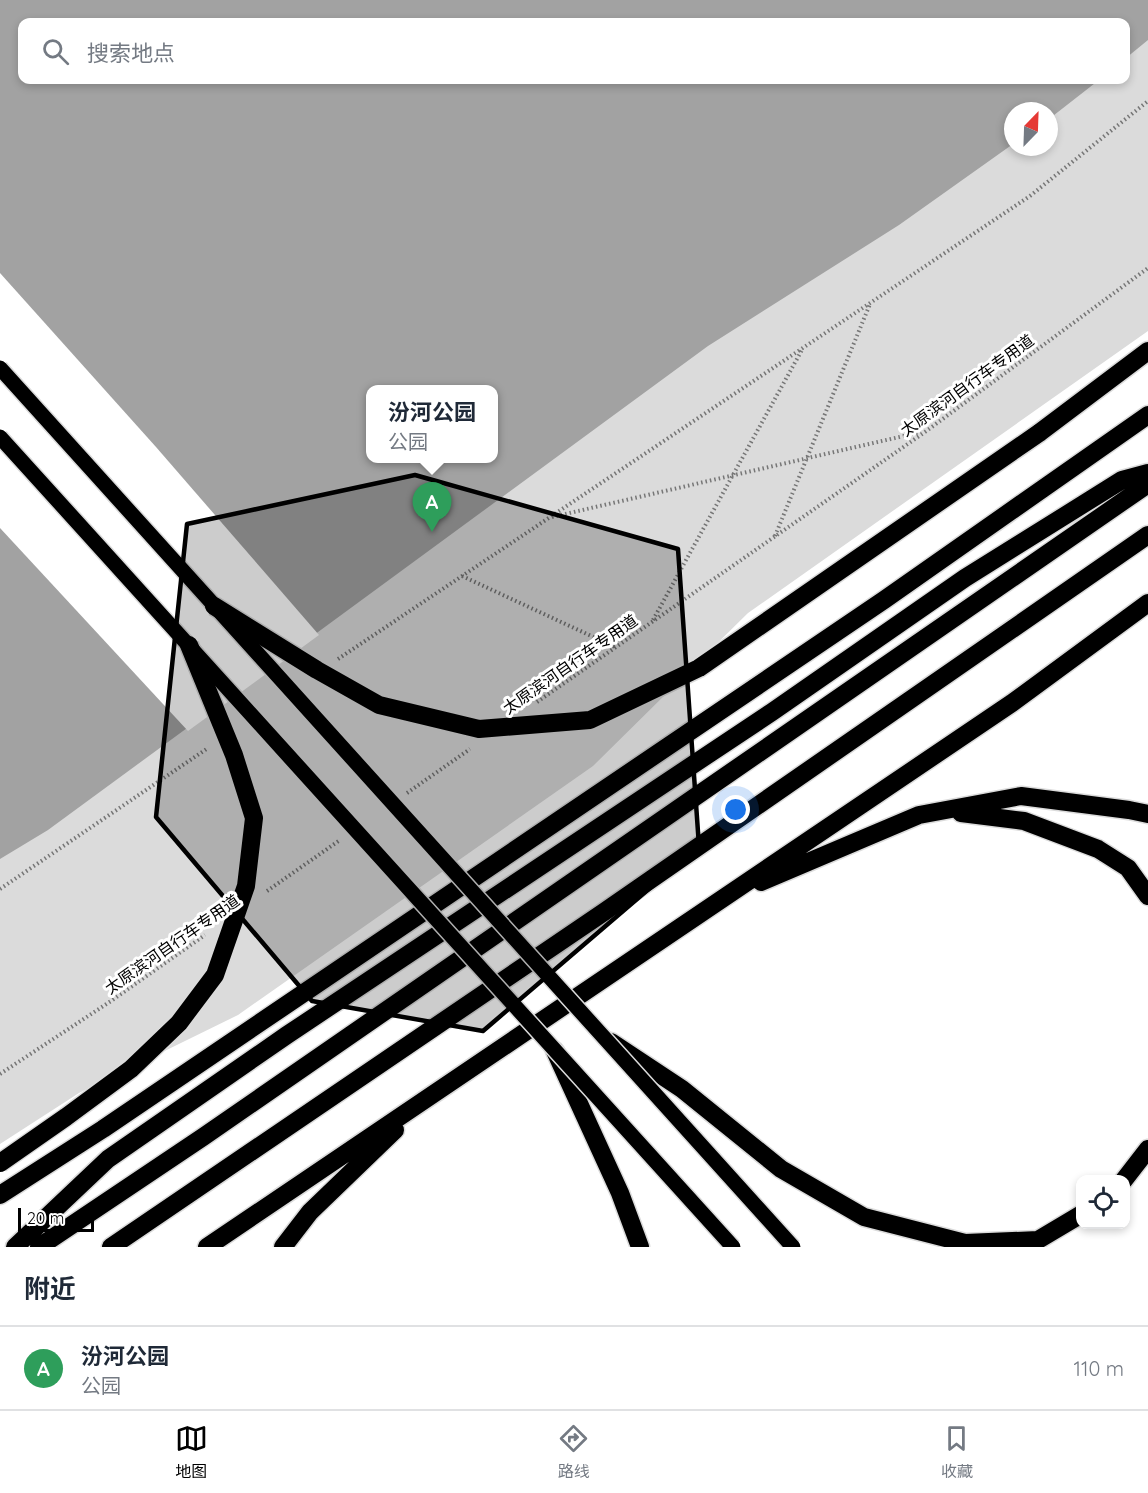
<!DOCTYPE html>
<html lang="zh">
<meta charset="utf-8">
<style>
body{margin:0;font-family:Quicksand,"Noto Sans SC",sans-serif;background:#f2f2f3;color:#1f2937}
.controls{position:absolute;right:18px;bottom:18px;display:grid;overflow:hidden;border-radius:12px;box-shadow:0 3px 9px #0003}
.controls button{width:54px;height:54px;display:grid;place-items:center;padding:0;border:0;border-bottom:2px solid #e0e1e3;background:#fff;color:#1f2937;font:30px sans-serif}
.compass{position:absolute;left:1004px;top:102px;width:54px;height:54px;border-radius:50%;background:#fff;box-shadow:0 3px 9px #0003;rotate:23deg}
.scale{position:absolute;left:18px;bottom:15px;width:76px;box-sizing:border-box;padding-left:6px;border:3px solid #000;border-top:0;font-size:16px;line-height:21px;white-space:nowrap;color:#000;-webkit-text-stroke:4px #fff;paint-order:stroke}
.you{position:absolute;left:736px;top:810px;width:21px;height:21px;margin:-15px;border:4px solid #fff;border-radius:50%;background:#1a73e8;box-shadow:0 0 0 9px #1a73e833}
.badge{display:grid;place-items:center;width:39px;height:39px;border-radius:50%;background:#000;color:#fff;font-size:20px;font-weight:700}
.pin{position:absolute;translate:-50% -50px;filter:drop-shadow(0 2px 3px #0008)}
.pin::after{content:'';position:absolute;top:32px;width:21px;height:18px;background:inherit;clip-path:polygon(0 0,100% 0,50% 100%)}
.popup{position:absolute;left:366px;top:385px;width:132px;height:78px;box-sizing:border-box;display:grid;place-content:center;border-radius:12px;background:#fff;filter:drop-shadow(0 2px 4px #0005);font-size:20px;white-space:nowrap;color:#747a83}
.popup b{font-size:22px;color:#1f2937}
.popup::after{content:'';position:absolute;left:50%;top:100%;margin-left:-12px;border:12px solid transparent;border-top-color:#fff}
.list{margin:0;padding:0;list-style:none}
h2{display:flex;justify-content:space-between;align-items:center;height:78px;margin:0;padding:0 24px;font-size:26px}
h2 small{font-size:20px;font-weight:400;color:#747a83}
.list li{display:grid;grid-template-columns:39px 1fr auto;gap:18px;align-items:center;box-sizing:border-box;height:84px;padding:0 24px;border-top:2px solid #e0e1e3}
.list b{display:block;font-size:22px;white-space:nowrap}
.list p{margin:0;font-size:20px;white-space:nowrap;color:#747a83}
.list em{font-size:20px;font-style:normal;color:#747a83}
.icon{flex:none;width:33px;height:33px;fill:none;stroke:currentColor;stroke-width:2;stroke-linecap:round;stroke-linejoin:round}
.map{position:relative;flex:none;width:1148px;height:1247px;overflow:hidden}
.search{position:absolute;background:#fff;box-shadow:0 3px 9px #0003;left:18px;right:18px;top:18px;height:66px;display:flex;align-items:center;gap:15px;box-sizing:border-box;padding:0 21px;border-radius:12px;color:#747a83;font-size:22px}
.sheet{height:162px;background:#fff}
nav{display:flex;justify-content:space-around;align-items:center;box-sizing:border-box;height:84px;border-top:2px solid #e0e1e3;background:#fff;font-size:16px;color:#747a83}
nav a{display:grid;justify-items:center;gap:3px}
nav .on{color:#000}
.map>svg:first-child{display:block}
.green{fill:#dbdbdb;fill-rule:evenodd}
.water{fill:#a2a2a2;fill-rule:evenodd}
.pier{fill:#fff}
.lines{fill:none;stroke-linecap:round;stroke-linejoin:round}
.highway-casing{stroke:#dbdbdb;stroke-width:21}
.path{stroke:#767676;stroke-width:4;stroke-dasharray:1.5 3;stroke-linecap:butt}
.highway{stroke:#000;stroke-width:18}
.major-bridge-casing{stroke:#dbdbdb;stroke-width:18;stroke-linecap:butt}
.highway-bridge-casing{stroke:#dbdbdb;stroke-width:21;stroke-linecap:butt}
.major-bridge{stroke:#000;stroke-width:15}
.highway-bridge{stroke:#000;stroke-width:18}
.marked{fill:#000;fill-opacity:0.2;stroke:#000;stroke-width:4.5;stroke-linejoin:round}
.labels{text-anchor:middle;stroke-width:6;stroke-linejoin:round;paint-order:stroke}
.street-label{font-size:16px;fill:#000;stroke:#fff}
</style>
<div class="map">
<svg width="1148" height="1247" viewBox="0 0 1148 1247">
<rect width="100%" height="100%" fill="#fff"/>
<path class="green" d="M0 0H1148V331L748 613 593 766 238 1015 79 1093 0 1144ZM22 22H1126V80H22ZM1013 111H1049V147H1013ZM370 390H494V458H370Z"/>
<path class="water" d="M0 0H1148V40L1126 58V22H22V80H1099L1049 119V111H1013V144L899 225 708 346 48 830 0 859ZM370 390H494V458H370Z"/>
<path class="pier" d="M0 273 156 447 319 635 188 731 0 528Z"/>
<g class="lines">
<g class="highway-casing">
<path id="highway" d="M1039 433 1148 351
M961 813 1024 821 1098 849 1128 868 1148 896
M761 882 919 815 1021 796 1129 810 1148 814
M611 1042 682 1089 781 1169 864 1217 965 1243 1038 1240 1080 1215
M555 1051 620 1193 640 1247
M1124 1180 1148 1149
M0 1195 103 1129 884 600 1148 415
M15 1247 108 1159 287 1035 772 712 965 578 1122 480 1148 473
M39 1247 203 1137 1148 484
M111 1247 604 912 1148 535
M207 1247 1012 703 1148 603
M283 1247 310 1212 395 1130"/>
</g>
<path class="path" d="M552 517 921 432
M775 536 870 304
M462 576 615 647
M653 620 803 348
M338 659 1030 196 1148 101
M537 702 925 432 1148 268
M407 793 470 749
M0 889 208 748
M267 891 340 840
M0 1074 111 1001 205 935"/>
<use href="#highway" class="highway"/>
<g class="major-bridge-casing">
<path id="major-bridge" d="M0 368 793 1247
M0 437 733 1247"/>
</g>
<g class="highway-bridge-casing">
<path id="highway-bridge" d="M214 606 317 670 379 705 479 729 590 720 699 668 1039 433
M0 1163 66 1117 131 1069 179 1023 215 975 246 886 254 818 234 755 189 645"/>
</g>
<use href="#major-bridge" class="major-bridge"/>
<use href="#highway-bridge" class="highway-bridge"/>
</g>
<path class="marked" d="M415 475 678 549 699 846 483 1031 312 1001 156 817 187 524Z"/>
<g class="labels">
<g class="street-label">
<text transform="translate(967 385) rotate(-36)" y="6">太原滨河自行车专用道</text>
<text transform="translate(570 664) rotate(-35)" y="6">太原滨河自行车专用道</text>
<text transform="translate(172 944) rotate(-35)" y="6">太原滨河自行车专用道</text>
</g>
</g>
</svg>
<div class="controls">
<button><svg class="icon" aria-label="locate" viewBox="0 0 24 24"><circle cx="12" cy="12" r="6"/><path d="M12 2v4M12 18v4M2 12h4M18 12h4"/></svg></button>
</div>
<svg class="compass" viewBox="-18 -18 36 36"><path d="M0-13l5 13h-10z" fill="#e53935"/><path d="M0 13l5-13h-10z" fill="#747a83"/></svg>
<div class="scale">20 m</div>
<div class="you"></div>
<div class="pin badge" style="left:432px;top:532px;background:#2e9e5b">A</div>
<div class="popup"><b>汾河公园</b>公园</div>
<div class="search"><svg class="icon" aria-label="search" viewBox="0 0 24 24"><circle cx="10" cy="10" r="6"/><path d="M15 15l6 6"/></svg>搜索地点</div>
</div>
<section class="sheet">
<h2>附近<small></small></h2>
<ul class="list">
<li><span class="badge" style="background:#2e9e5b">A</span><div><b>汾河公园</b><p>公园</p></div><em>110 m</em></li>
</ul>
</section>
<nav>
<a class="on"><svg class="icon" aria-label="map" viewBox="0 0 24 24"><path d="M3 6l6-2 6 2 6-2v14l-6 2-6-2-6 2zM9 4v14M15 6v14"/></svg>地图</a>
<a><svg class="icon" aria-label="directions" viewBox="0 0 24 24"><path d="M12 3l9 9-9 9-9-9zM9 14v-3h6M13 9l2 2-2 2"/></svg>路线</a>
<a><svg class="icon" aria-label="saved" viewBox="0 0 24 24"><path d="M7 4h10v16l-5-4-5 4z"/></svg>收藏</a>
</nav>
